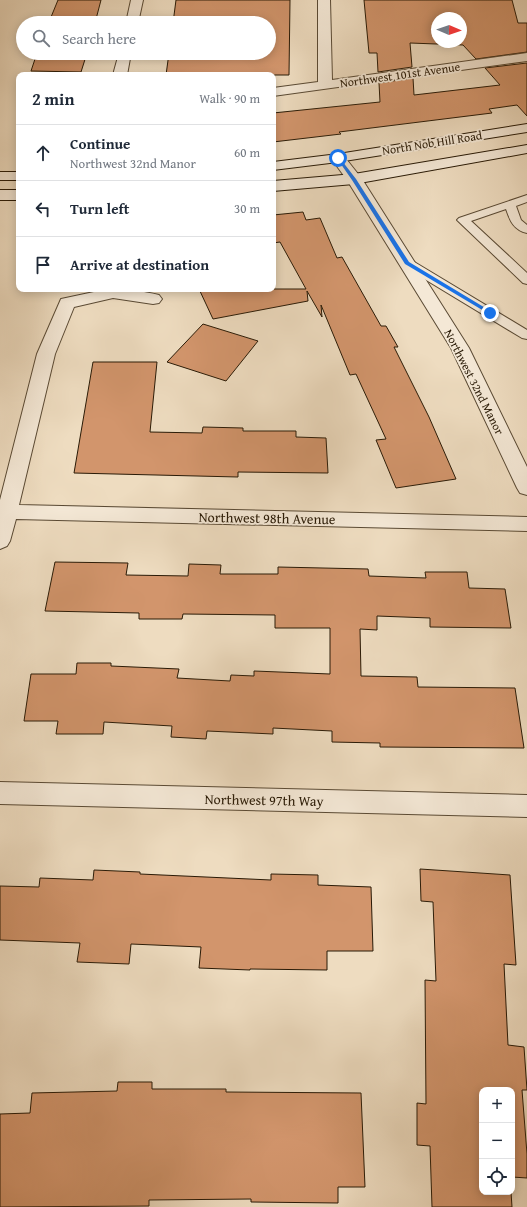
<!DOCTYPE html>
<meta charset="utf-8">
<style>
body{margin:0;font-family:"Gentium Book Plus",serif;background:#f2f2f3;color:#1f2937}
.controls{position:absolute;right:12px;bottom:12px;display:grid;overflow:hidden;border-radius:8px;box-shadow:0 2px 10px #0003}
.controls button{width:36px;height:36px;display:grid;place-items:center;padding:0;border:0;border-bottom:1px solid #e0e1e3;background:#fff;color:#1f2937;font:20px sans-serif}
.compass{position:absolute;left:431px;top:12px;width:36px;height:36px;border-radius:50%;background:#fff;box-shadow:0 2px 10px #0003;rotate:92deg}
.stop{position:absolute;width:12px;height:12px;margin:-9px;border:3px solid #1a73e8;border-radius:50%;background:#fff}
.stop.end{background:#1a73e8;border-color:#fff;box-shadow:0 1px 4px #0008}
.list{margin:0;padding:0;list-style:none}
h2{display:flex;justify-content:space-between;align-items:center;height:52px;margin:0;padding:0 16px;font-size:17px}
h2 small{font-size:13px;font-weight:400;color:#747a83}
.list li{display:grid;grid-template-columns:26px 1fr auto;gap:12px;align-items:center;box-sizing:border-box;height:56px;padding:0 16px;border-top:1px solid #e0e1e3}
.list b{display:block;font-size:15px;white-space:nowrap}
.list p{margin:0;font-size:13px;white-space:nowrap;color:#747a83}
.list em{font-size:13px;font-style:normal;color:#747a83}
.icon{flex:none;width:22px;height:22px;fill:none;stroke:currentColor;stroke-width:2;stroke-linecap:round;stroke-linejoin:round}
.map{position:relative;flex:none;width:527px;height:1207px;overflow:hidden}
.search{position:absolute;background:#fff;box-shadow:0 2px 10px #0003;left:16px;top:16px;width:260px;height:44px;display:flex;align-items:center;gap:10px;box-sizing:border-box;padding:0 14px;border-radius:22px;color:#747a83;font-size:15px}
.panel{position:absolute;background:#fff;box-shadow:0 2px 10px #0003;left:16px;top:72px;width:260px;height:220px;border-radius:8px}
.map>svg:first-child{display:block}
.building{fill:#d2956c;stroke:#291a06;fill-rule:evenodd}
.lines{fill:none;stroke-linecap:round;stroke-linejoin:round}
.lane-casing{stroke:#5a4a34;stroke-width:2}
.street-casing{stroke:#5a4a34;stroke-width:2}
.secondary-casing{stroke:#291a06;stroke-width:2}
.lane{fill:#f4e8d6;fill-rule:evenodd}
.street{fill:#f4e8d6;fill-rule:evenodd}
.secondary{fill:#f4e8d6;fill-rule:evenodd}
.route{fill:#1a73e8}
.labels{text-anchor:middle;stroke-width:3.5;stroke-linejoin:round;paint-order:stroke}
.far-street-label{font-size:12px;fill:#291a06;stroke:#f4e8d6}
.street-label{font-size:14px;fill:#291a06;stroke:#f4e8d6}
</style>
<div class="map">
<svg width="527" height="1207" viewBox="0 0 527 1207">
<rect width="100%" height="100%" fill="#eedcc0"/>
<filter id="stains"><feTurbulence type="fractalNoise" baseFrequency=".005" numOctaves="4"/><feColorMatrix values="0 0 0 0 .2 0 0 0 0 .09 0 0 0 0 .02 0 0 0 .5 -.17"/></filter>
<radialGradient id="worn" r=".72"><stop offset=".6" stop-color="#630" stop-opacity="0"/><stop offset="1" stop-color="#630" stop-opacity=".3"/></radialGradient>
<path class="building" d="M58 0H101L95 23H46L49 22Z
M176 0H290L289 75H166L169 53H269V23H173Z
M364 0H512L518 23H527V52L476 59 463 45 410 43 412 67 378 72 377 53H369ZM437 18H461V42H437Z
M37 53H87L81 72 31 71Z
M527 63V116L517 105 489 109 492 113 339 132 341 134 273 142V113L380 102 379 83 413 78 414 95 500 85 485 68Z
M303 212 306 220 320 218 337 258 342 257 381 326H386L398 347H394L429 417 456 479 396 488 376 440 386 439 356 374 350 375 321 305 322 317 307 291 308 301 213 319 199 289H306L280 242 273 243V215Z
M203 324 258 341 226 381 167 362Z
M93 362H157L150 432 202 433 203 427 243 428V431H296V437L326 438 328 473 238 472V477L74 473Z
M55 562 128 563 126 575 188 576 189 564 221 565 220 574H278V567L368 569 369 576 426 578 425 572H467L469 588 505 589 511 628 430 627V618L377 616V630L360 629 361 676 417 677 418 687 515 688 524 748 380 747V743L332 742V731L273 728V734L207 731 206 739 171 737 172 726 104 722 103 734H56L58 721H24L31 674H76L77 663H111V666L179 669 177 678 230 681 231 675 254 676V671L330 674V628H275V615L183 614 182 619H139V613L45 611Z
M420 869 510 875 516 965 504 964 508 1045 524 1047 527 1090H522L527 1154V1178L512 1177V1090H482V1192H511L512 1207H432L430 1146 417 1145V1103L426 1104 425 980 436 981 433 902 421 901Z
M94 870 140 872V874L271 880V874L318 875V885L371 887 373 951H327V970L250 969V970L199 968 201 947 131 944 129 964 77 962 80 943 0 940V886L39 887 40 878 93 880Z
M118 1082H152V1089H226V1092L361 1093 365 1187H338V1203L251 1202V1199L149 1200V1206L0 1207V1114L30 1113 32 1093 117 1091Z"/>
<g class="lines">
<g class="lane-casing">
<path id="lane" d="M527 195V202L516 206 521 220 527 225V233C514 230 510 221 506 209L471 221 527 273V284L523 283 457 220 459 218Z
M407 259 411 260 527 330V339L522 338 403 266 401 263 403 260Z"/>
</g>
<g class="street-casing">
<path id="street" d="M131 0H143L138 23H126Z
M318 0H330L332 80 527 53V61L273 96V88L318 82Z
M119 53H131L127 75H113Z
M338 154 343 155 362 179 469 348 527 467V495L520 493 517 488 451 348 347 180 331 158 333 155Z
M108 289C125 289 143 291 159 295L162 299 159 303 153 304 113 298 74 307 55 354 19 505 527 517V531L16 519 10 541 7 546 0 549V500L37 354 61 299Z
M0 782 527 795V817L0 804Z"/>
</g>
<g class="secondary-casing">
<path id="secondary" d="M527 124V132L338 162 273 170V162L338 154Z
M527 145V153L354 184 273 191V181L354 174Z
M0 172H19V180H0Z
M0 190H19V200H0Z"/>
</g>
<use href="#lane" class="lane"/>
<use href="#street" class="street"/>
<use href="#secondary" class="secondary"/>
</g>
<path class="route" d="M336 157H339L356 179 409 262 492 312V314H489L405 264 352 180Z"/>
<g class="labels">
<g class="far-street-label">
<text transform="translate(400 75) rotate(-8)" y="4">Northwest 101st Avenue</text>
<text transform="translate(432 143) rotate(-9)" y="4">North Nob Hill Road</text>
<text transform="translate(474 382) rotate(63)" y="4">Northwest 32nd Manor</text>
</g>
<g class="street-label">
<text transform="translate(267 518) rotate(1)" y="5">Northwest 98th Avenue</text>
<text transform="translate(264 800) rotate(1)" y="5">Northwest 97th Way</text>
</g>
</g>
<rect width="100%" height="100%" filter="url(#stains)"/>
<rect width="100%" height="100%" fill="url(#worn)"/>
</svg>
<div class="controls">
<button>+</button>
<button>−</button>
<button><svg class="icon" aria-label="locate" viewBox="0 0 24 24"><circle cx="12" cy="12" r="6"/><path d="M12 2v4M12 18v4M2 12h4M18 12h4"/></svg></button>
</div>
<svg class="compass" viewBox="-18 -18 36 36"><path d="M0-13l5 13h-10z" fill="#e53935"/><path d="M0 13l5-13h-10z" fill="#747a83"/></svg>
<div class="stop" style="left:338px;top:158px"></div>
<div class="stop end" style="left:490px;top:313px"></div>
<div class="search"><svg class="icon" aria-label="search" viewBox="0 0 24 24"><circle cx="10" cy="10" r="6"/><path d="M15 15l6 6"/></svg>Search here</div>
<section class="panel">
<h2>2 min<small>Walk · 90 m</small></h2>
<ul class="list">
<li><svg class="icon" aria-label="ahead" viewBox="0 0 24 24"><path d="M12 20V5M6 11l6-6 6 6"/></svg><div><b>Continue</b><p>Northwest 32nd Manor</p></div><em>60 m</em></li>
<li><svg class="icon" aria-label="left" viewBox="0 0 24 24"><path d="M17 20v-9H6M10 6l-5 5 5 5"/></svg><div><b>Turn left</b></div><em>30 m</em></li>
<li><svg class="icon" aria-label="arrive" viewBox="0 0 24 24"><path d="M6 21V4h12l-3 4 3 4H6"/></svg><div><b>Arrive at destination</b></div></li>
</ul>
</section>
</div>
